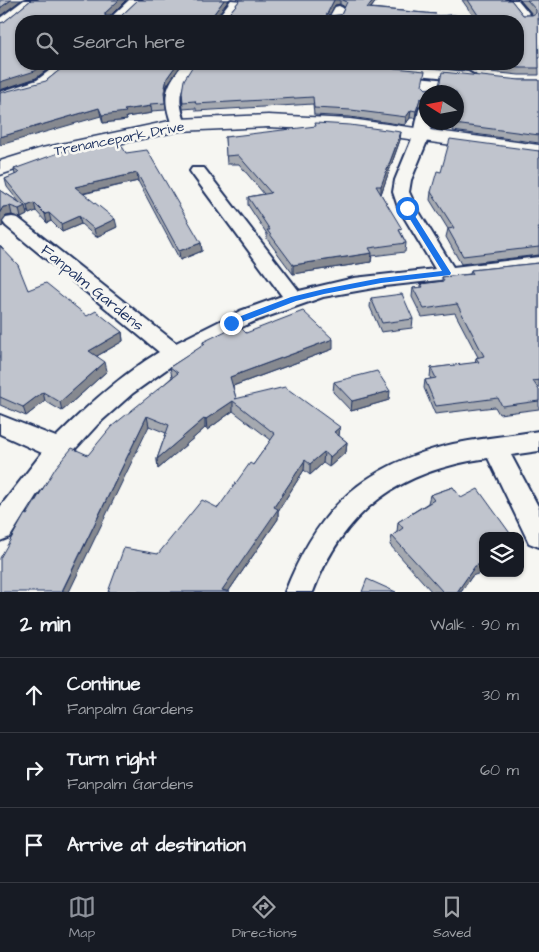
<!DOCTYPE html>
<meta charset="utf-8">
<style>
body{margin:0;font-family:"Architects Daughter",sans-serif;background:#20242c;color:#f1f3f6}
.controls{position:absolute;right:15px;bottom:15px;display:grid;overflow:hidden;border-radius:10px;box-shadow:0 1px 4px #0004}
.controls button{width:45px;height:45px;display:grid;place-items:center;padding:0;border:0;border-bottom:1px solid #363941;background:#171b24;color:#f1f3f6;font:25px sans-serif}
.compass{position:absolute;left:419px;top:85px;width:45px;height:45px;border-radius:50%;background:#171b24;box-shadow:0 1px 4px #0004;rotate:281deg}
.stop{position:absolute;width:15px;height:15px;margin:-11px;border:4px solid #1a73e8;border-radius:50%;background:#fff}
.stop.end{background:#1a73e8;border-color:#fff;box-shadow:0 1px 5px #0008}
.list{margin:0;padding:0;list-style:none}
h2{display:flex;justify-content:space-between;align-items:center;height:65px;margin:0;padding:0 20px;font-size:21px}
h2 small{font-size:16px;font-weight:400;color:#9ea1a6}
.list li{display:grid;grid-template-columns:32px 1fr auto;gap:15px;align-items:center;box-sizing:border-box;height:75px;padding:0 20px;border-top:1px solid #363941}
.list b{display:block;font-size:19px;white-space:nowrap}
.list p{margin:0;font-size:16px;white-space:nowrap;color:#9ea1a6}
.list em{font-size:16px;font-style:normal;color:#9ea1a6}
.icon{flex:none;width:28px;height:28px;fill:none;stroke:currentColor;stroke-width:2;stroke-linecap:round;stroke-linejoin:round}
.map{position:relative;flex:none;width:539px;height:592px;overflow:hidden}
.search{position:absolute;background:#171b24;box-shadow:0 1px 4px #0004;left:15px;right:15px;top:15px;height:55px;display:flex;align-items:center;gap:12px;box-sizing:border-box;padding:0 18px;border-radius:20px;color:#9ea1a6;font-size:19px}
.sheet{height:290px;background:#171b24}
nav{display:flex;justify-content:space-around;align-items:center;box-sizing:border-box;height:70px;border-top:1px solid #363941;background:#171b24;font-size:14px;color:#9ea1a6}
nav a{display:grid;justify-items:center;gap:2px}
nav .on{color:#8c9099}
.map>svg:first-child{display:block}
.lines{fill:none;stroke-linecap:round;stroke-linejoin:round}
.street-casing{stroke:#1b2f5e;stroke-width:4}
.secondary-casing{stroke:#1b2f5e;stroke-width:3}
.street{fill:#f6f6f2;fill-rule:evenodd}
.secondary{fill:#f6f6f2;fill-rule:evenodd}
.wall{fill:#a5a9b0;stroke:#1b2f5e;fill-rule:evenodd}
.shaded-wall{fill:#868990;stroke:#1b2f5e}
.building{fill:#c0c4cd;stroke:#1b2f5e}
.route{fill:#1a73e8}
.labels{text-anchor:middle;stroke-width:5;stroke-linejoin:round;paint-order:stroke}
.far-street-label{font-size:14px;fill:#1b2f5e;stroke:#f6f6f2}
.street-label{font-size:16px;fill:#1b2f5e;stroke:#f6f6f2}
</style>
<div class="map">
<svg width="539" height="592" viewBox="0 0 539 592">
<rect width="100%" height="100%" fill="#f6f6f2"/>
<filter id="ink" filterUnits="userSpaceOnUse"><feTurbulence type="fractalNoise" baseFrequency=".02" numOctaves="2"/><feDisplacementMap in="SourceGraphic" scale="10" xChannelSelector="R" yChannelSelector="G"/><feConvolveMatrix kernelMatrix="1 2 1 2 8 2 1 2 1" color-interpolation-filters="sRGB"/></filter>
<g filter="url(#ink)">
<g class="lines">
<g class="street-casing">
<path id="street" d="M24 0H37L4 27 0 28V18Z
M129 0H142L120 21H107Z
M231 0 242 1 227 21H215Z
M506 0H518L533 18 531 20H523Z
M339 6 345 9 339 21H327L335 7Z
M58 64H73L47 86 0 100V92L37 80Z
M183 64H197C179 88 176 96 186 125L184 128H174L172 125C162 97 165 87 183 64Z
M341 64H385L468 72 475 76 468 80 348 68Z
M426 106V122H431L430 134 411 180 409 192 416 207 453 267 539 257V269L385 286 323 297 255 321 212 341 171 366 133 393 98 424 66 459 36 496 10 537 0 541V507L42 453 0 434V415L56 437C87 406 121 375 159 352L6 226 3 222 6 218 12 217 18 218 176 343 240 311 282 296 192 174 190 171 192 168H204L299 291 354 278 435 269 398 207 393 192 395 180 414 134 419 110 421 107Z
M539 431V451L511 455 539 508V547L529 543 488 458C401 470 344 509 313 592H285C318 508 363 465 453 444 481 438 510 436 539 431Z"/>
</g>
<g class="secondary-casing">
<path id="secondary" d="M268 115 350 119 539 145V157L350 131 268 127 179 131 48 159 0 175V161L42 148 179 119Z"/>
</g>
<use href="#street" class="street"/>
<use href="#secondary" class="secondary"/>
</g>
<path class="wall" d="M31 0H126L110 16H121L138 0H229L217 15 227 16 240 0H377L371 8 436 14 438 16 452 15 474 17 462 0H511L523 15H533L520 0H539V20H538L539 75H519L443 67 442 64H518V21H21V64H55L36 78 0 90V23L4 22ZM340 4 345 7 341 15 329 16 335 5Z
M67 64H182L167 85 165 99 166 110 151 111 152 113 126 117 127 120 103 123 101 116 46 81Z
M402 64H428L427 66Z
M520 80H539V143L453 131 454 124 445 122H456V92H426V105V104L419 106 415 118H410L405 125 350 117 314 115 313 104 196 111V108L183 109 182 92 422 85 426 89Z
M225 137 400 140 381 194 406 243 405 252 372 256 371 262 293 274 267 239V234L248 205V197L264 194 239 164H227Z
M539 151V255L461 264 446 237 448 229 430 200 431 192 441 172Z
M126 153 201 243 202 251 180 260 138 181 83 194 117 227 96 237 81 224 62 232 51 221 47 223 36 211 29 214 27 211V215L21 218 12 215 6 216 2 221 3 226 0 227V190L19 202 7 187 5 179 15 175 14 169Z
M0 246 28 290 122 332 123 341 97 356 107 371 62 411 45 401 26 416 0 405Z
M539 263V388L538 389 539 390V409L499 414 495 407 435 414 424 388 425 380 431 379 430 377 431 368 475 363 476 358 478 357 455 313 422 317 412 297 413 288H421V284L442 281V277L470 274 471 270Z
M371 298 413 319 412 328 381 332 370 307Z
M246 333 333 349 233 386 236 399 339 436 347 442 346 452 329 467 323 463 310 475 304 470 278 511V519L228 592H108L218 508 253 465 271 440 233 411 207 430 205 428 158 469 157 459 166 433 149 426 27 515 88 455 172 377 170 367 203 346V342Z
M334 382 389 400 351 411 333 392Z
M453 487 472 576 461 592H432L390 545 392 536 397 532 398 522 428 503 430 495Z"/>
<path class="shaded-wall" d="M11 0H21L0 16V8Z
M119 0H126L106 20 105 13Z
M224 0H229L213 21V15Z
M334 0H340V4L335 5 326 21V16Z
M373 0H377L366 14 367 8Z
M45 64H55L36 78 0 90V82Z
M177 64H182L167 85 164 99V92L167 78Z
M426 97V104L419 106 415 118 416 111 420 99Z
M151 106 152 113 126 117 127 120 103 123 102 115 124 110Z
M99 108 101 116 0 145V137Z
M411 110 410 118 405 125 406 117Z
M401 132 400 140 381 194V186Z
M137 173 138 181 76 195 75 187Z
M34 203 36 211 29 214 27 206Z
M10 206 12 215 6 216 2 221 3 226 0 227V212L3 207Z
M25 206 27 215 21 218 19 209Z
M49 213 51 221 47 223 45 214Z
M79 216 81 224 62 232 61 224Z
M115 219 117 227 96 237 94 229Z
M201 243 202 251 180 260 179 251Z
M372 253 371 262 293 274V265Z
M122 332 123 341 90 360 89 351Z
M333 339V349L230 387V377Z
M105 362 107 371 62 411 60 402Z
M390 391 389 400 351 411 352 401Z
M43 392 45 401 26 416 23 407Z
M233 401V411L207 430 206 419Z
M147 416 149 426 69 592H62Z
M205 418V428L158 469 157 459Z
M340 427 339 437 334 432Z
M347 442 346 452 329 467 330 457Z
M324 452 323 463 310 475V464Z
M305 460 304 470 278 511V519L228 592 222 590 274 507Z
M483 563V572L472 576 461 592H457L475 566Z"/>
<path class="building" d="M0 0H11L0 8Z
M31 0H119L105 13V16H121L138 0H224L213 15 227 16 240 0H334L326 16 341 15 347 2 343 0H373L367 8 436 14 438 16 452 15 480 18 468 0H511L523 15H532L536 13V10L527 0H539V13H538L539 68H521L477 64H518V21H21V64H45L35 71 0 82V23L4 22Z
M67 64H177L167 78 164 92 165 103 150 104 151 106 124 110 126 112 102 115 99 108 0 137V93L46 81Z
M194 64H356L425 71 422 85 426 89 439 86 442 72 520 80H539V135L454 124 455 122H456V92H426V97L420 99 416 111 411 110 406 117 351 110 314 108 313 97 196 104 195 101 183 102 182 92 184 80Z
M315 123 350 125 401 132 381 186H376L402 229 399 230 406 243 369 248 372 253 293 265 267 230H270L248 197 271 193 238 155 226 156 225 137 316 126Z
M117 138 126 153 147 150 201 243 179 251 137 173 75 187 115 219 94 229 79 216 61 224 49 213 45 214 34 203 27 206 5 179 19 173 14 169 75 147Z
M450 139 539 151V228H537L539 231V247L463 256 448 229 454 228 431 192 437 171 441 172Z
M0 190 25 206 19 209 10 206 3 207 0 212Z
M0 246 18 265 28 290 46 283 87 316 96 311 122 332 89 351 105 362 60 402 43 392 23 407 0 397Z
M539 263V380L533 381 539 390V401L502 406 498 398 436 406 425 380 436 378 431 368 479 362 476 358 484 356 457 304 424 309 413 288 423 287 421 284 444 281 442 277 473 274 471 270Z
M402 294 413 319 382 323 371 298Z
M303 311 333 339 230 377 236 398 235 399 285 387 340 427 334 432 347 442 330 457 324 452 310 464 305 460 274 507 278 509 222 590 230 592H108L124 548 158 554 202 500 218 508 250 463 253 465 275 434 233 401 206 419 205 418 157 459 169 425 147 416 62 591 66 592H0V558L25 514 27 515 56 467 72 448 88 455 111 427 178 373 170 367 205 344 203 342 238 325 246 333Z
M377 371 390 391 352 401 334 382Z
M453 487 461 498 478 489 512 536H483V563L475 566 457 592H443L392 536 403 528 398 522 434 500 430 495Z
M367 579 396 592H362Z"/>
</g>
<path class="route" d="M407 205 410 208 451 273 450 275 381 283 324 294 296 301 234 325H228V321L291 297 324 289 381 278 442 271 403 208Z"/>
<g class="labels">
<g class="far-street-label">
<text transform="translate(119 138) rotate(-11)" y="5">Trenancepark Drive</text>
</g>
<g class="street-label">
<text transform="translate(93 287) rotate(39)" y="6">Fanpalm Gardens</text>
</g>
</g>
</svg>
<div class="controls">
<button><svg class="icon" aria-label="layers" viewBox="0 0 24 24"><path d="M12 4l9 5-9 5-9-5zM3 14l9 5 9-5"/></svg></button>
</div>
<svg class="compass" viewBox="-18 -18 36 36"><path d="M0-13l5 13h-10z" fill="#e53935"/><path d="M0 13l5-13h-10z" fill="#9ea1a6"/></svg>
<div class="stop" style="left:407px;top:208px"></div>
<div class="stop end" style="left:231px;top:323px"></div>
<div class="search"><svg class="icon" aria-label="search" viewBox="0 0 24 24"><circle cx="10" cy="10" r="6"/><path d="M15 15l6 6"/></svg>Search here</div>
</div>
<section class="sheet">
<h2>2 min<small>Walk · 90 m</small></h2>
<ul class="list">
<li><svg class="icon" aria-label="ahead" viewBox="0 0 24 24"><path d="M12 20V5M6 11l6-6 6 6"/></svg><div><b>Continue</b><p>Fanpalm Gardens</p></div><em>30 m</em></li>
<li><svg class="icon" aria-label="right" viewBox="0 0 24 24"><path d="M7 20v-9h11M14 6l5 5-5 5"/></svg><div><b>Turn right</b><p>Fanpalm Gardens</p></div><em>60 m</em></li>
<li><svg class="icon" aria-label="arrive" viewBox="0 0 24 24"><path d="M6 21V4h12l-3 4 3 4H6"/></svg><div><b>Arrive at destination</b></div></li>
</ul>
</section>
<nav>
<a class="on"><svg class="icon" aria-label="map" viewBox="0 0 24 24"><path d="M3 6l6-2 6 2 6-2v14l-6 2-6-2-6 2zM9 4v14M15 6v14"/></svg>Map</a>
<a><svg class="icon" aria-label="directions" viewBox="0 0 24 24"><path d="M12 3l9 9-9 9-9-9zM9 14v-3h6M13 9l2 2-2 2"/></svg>Directions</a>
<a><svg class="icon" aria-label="saved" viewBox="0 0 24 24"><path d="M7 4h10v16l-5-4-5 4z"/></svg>Saved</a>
</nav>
